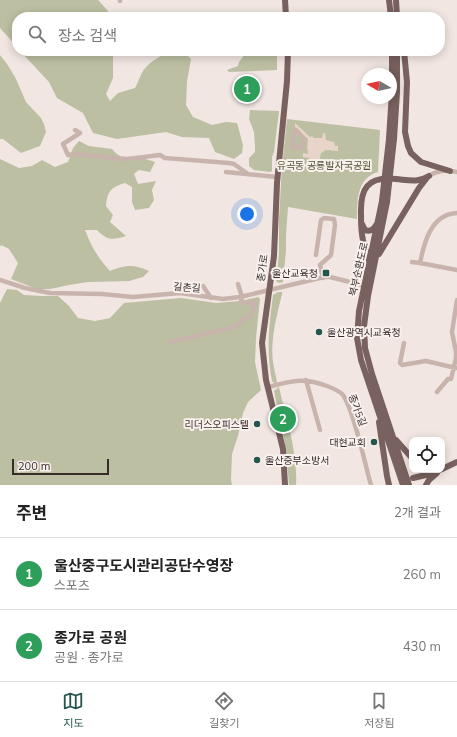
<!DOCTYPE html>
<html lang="ko">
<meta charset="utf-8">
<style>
body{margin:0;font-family:Mulish,"Noto Sans KR",sans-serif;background:#f2f2f2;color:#222}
.controls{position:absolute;right:12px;bottom:12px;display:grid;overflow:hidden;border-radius:8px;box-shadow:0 2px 10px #0003}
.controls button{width:36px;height:36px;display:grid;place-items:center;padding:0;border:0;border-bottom:1px solid #e0e0e0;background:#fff;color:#222;font:20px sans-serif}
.compass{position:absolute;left:361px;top:68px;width:36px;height:36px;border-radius:50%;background:#fff;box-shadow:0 2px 10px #0003;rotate:279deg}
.scale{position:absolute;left:12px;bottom:10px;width:97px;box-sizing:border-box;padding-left:4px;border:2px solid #382c2b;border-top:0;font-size:11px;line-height:14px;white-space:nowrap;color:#382c2b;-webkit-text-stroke:3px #f9f1ed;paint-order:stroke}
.you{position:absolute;left:247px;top:214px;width:14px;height:14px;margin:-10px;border:3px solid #fff;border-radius:50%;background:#1a73e8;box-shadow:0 0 0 6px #1a73e833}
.badge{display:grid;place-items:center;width:26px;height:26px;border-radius:50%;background:#24564e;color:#fff;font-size:13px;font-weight:700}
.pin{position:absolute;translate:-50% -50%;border:2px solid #fff;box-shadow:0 1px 4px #0006}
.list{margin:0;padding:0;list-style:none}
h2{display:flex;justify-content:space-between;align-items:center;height:52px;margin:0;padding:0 16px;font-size:17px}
h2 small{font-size:13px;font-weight:400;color:#767676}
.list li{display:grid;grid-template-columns:26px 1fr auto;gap:12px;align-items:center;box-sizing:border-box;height:72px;padding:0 16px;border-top:1px solid #e0e0e0}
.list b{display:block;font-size:15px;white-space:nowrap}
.list p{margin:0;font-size:13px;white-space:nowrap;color:#767676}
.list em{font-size:13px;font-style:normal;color:#767676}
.icon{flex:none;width:22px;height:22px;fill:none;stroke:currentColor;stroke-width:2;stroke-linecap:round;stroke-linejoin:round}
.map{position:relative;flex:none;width:457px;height:485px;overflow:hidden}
.search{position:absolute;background:#fff;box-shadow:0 2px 10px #0003;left:12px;right:12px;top:12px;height:44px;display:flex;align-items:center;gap:10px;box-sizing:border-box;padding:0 14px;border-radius:16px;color:#767676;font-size:15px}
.sheet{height:196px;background:#fff}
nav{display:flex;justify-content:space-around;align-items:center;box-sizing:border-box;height:56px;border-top:1px solid #e0e0e0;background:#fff;font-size:11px;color:#767676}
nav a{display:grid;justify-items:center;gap:2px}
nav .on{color:#24564e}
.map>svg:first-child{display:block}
.green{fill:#bcbfa2}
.plaza{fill:#e8d4c9}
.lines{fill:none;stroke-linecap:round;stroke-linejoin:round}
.minor{stroke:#c9b4ad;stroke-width:4.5}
.major{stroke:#78615e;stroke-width:6}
.major-bridge{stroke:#78615e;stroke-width:6}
.poi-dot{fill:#24564e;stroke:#f9f1ed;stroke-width:1.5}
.labels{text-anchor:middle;stroke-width:4;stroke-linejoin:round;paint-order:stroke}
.park-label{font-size:10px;fill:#4f5431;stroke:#f9f1ed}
.street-label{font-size:10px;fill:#382c2b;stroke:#f9f1ed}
.poi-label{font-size:10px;fill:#382c2b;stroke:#f9f1ed;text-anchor:end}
</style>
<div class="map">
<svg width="457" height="485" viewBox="0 0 457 485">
<rect width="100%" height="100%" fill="#f1e6e1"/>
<path class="green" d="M0 0H98L108 11 110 17H17V47L0 28Z
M20 51H113V78L106 94 110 101 118 93 135 88C138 83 140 76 143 71 149 62 170 48 181 51 185 53 188 56 191 59L187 81 186 105 193 117 212 125 226 122 237 123 243 145 242 153 234 159 215 152 209 138 182 137 166 132 117 139 93 133 83 113 57 98 49 82Z
M245 51H277V70L229 72 227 70 238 66 239 62 245 54Z
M0 55 7 64 15 77 26 102 41 118 44 124 46 132 40 146 21 153 3 139H0Z
M250 110 279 111 274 152 272 157V171L270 172 254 170 249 166V158L255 152V147L254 132 249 119Z
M287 119 380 130 378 172C357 178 357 200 357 219L288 207 286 235V250L283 282 279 283 277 282 276 280 279 254V218L282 167Z
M79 141 89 146 112 149C124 163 130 157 145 159 149 160 152 161 155 162L150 172 139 170 134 174 138 184 156 181 152 190 154 200 149 208 135 210 132 202V187L125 183C111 187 107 192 106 206L113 215 110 222 126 236C113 240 107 241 97 230H85C91 246 98 258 110 271 126 265 133 264 149 271L143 277 129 281 88 282 69 285 50 289H37L11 279 18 263 9 249 1 245 0 247V159L19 168 32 166 42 160 55 167 68 162 73 148Z
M7 289 17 290 24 295 41 296H58L69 306 78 318 95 321 110 318 124 303 181 298 216 303 240 301 258 297 260 299 256 338 255 362 261 390 248 402 243 413 238 436 232 454 231 480 232 485H0V303Z
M278 292H282V294C277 315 270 340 273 362 274 369 276 376 277 383L275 384 272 381C266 350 269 326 273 295Z
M279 387C286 419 298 452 296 485H289L286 449 274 391Z"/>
<path class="plaza" d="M295 123 310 137 312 136 314 138H322L323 133H325L326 140 334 142 335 146H338V151L326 150 321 153 319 162 309 161 310 158 303 157V153L308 154V150H307L308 139 295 127Z"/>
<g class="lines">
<path class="minor" d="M120 1V0
M75 130 80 133 63 144 68 155 76 154 114 158 127 159 160 155 165 158 229 163 234 164 248 174
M296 130 304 139 303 145H301V148L292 147 294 131Z
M226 172 277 177
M429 176C438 170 446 170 457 172
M457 213C431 214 424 243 420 263L457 270
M316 255 321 220 324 218 334 219 335 225 331 255 320 265 323 278
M412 262 420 263
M0 280 25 288 50 293 102 294 133 297 180 293 223 299 240 297 324 277H330L366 286
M203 286 211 298
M170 342 235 327 240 323 241 320 251 316 255 303 253 302 242 303 241 302 242 297 238 284
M404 343 400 363 402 365 426 361 456 368
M306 380 320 430
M268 387C292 381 303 377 327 386 332 388 337 390 341 393 352 401 366 469 371 485
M437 392 448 379H451L456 358V352L452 332 457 300"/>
<path class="major" d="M285 0 286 17
M389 0 391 17
M396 0 397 17
M404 51 407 82 405 132 408 146 411 153 421 162 450 171
M389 139 392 92V51
M394 139 397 92V51
M382 201 359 311 357 338 361 360 403 485
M387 202 368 296 364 326 365 348 372 374 409 485
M362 224 365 230C370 232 374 229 376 225
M379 254 419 188 426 179
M368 261C367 253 365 247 363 240 361 232 361 223 361 215 360 189 367 176 396 179 408 180 418 183 429 176
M379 422 387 476 389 485
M396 440 412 458
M442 469 457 462
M413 478 430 474 440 470
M285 485 283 449 266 380 262 343 274 256 277 183 287 81 288 51
M426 485 429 480 437 473"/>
<path class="major-bridge" d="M382 201 389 139
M387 202 394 139"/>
</g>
<g class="poi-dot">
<rect x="322" y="269" width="8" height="8" rx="2"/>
<circle cx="319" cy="332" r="4"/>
<circle cx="257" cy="424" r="4"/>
<circle cx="374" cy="442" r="4"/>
<circle cx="257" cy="460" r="4"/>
</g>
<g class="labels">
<g class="park-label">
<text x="324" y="169">유곡동 공룡발자국공원</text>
</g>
<g class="street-label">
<text transform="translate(262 268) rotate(-82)" y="4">종가로</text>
<text transform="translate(358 269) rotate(-77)" y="4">북부순환도로</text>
<text transform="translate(187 287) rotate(4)" y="4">길촌길</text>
<text transform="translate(358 410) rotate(69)" y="4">종가5길</text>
</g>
<g class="poi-label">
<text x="318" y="277">울산교육청</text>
<text x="327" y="336" text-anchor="start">울산광역시교육청</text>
<text x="249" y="428">리더스오피스텔</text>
<text x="366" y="446">대현교회</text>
<text x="265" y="464" text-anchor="start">울산중부소방서</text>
</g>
</g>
</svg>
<div class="controls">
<button><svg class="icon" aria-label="locate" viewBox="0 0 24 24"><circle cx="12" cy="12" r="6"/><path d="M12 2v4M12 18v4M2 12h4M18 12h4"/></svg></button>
</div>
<svg class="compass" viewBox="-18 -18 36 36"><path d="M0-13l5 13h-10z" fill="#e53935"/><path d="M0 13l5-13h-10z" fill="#767676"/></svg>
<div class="scale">200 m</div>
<div class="you"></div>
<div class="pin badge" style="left:247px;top:89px;background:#2e9e5b">1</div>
<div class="pin badge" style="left:283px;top:419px;background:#2e9e5b">2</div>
<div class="search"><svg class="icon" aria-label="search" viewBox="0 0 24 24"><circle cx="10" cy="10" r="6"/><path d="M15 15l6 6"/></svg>장소 검색</div>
</div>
<section class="sheet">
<h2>주변<small>2개 결과</small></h2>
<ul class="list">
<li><span class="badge" style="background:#2e9e5b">1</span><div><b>울산중구도시관리공단수영장</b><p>스포츠</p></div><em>260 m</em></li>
<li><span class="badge" style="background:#2e9e5b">2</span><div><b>종가로 공원</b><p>공원 · 종가로</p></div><em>430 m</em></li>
</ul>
</section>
<nav>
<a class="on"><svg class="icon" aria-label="map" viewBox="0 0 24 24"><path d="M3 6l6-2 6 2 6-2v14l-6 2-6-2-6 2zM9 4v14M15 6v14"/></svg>지도</a>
<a><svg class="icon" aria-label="directions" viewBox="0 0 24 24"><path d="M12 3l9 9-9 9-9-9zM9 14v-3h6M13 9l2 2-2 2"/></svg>길찾기</a>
<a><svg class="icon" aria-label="saved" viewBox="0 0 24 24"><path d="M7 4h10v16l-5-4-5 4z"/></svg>저장됨</a>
</nav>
